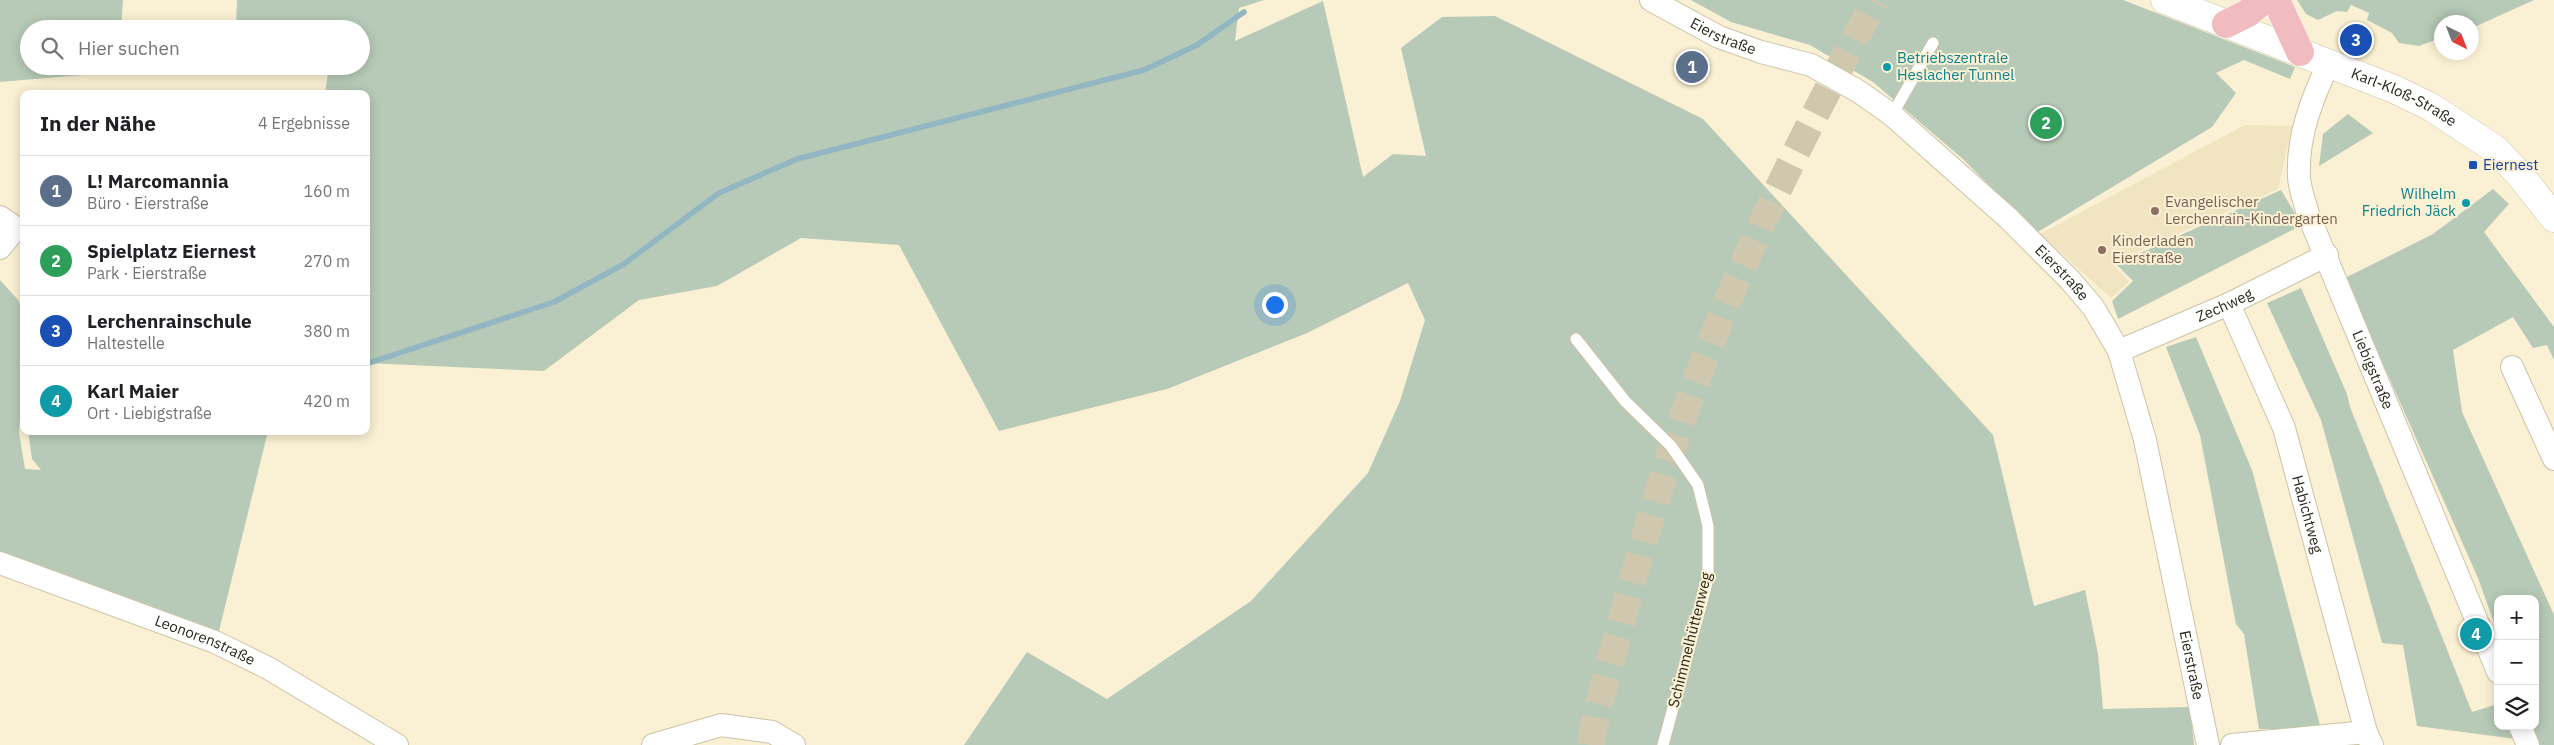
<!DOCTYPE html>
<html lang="de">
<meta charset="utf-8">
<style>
body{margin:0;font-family:"IBM Plex Sans",sans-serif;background:#f6f6f6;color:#202124}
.controls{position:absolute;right:15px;bottom:15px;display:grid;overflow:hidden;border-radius:10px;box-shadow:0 2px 12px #0003}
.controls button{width:45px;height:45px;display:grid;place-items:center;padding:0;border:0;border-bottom:1px solid #e0e0e0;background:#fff;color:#202124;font:25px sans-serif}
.compass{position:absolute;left:2434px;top:15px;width:45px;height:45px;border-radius:50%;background:#fff;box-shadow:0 2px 12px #0003;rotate:138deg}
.you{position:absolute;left:1274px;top:304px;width:18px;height:18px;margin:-12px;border:4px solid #fff;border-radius:50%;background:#1a73e8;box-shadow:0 0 0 8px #1a73e833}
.badge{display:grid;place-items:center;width:32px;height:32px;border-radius:50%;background:#7c3aed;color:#fff;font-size:16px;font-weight:700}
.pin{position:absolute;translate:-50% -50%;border:2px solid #fff;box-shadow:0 1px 5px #0006}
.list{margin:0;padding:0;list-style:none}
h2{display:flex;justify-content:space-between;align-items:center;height:65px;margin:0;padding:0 20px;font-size:21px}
h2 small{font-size:16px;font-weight:400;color:#757577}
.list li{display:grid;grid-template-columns:32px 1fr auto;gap:15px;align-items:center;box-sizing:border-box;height:70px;padding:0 20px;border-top:1px solid #e0e0e0}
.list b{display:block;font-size:19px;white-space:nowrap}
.list p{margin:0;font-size:16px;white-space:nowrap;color:#757577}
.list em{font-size:16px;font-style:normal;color:#757577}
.icon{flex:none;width:28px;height:28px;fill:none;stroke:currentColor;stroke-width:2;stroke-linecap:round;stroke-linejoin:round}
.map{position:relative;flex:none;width:2554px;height:745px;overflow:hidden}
.search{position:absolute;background:#fff;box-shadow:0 2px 12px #0003;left:20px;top:20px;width:350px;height:55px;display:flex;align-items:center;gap:12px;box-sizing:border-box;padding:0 18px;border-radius:28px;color:#757577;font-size:19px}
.panel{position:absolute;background:#fff;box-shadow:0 2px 12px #0003;left:20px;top:90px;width:350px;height:345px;border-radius:10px}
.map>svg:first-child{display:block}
.built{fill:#f0e4c1}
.green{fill:#b7cab7}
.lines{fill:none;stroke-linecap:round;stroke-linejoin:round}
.stream{stroke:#92b6c2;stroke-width:5.5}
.primary-tunnel{stroke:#d0c8ae;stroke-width:28;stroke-dasharray:28 14;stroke-linecap:butt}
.lane-casing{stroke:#ccc3a7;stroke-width:13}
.street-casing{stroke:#ccc3a7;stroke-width:24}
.secondary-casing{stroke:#ccc3a7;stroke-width:29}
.primary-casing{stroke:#fff;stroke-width:29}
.lane{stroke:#fff;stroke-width:11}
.street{stroke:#fff;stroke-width:22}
.secondary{stroke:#fff;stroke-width:28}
.primary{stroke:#f1bcc0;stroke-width:28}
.culture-dot{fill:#0f9aa8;stroke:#faf0d3;stroke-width:2}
.transit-dot{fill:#1a4fb4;stroke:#faf0d3;stroke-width:2}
.education-dot{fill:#8d6e63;stroke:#faf0d3;stroke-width:2}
.labels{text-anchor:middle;stroke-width:4;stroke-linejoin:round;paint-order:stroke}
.street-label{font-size:15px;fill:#2a271c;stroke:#faf0d3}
.culture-label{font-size:15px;fill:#0d838f;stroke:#faf0d3;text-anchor:start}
.transit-label{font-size:15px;fill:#164399;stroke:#faf0d3;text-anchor:start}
.education-label{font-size:15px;fill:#785e54;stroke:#faf0d3;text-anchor:start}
</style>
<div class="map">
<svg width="2554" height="745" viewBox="0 0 2554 745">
<rect width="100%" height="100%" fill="#faf0d3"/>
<path class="built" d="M2245 125 2292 126 2278 189 2112 263 2129 282 2111 298 2040 234Z"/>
<path class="green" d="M0 0H123L121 29H29V66H117V72L0 82Z
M237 0H1264L1239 8 1235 41 1323 1 1363 177 1393 154 1426 156 1401 48 1442 17 1495 16 1703 119 1993 435 2034 606 2085 590 2098 654 2103 709 2190 707 2194 745H964L1027 652 1107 699 1251 601 1368 473 1400 401 1425 320 1408 283 1307 333 1167 389 999 431 899 245 801 238 717 286 639 300 544 371 366 363V94H325L328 72 237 66H361V29H236Z
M1691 0H2123L2295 67 2290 79 2244 60 2216 73 2236 93 2212 127 2036 233 1964 160 1873 82 1810 45 1731 22Z
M2297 0H2534L2472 28V22H2442L2441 38 2419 46 2399 43 2392 33 2367 20 2369 13 2351 5 2347 12 2337 11 2318 20 2306 14Z
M2348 114 2373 133 2319 166 2323 134Z
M2493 189 2509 204 2484 232 2554 327V360L2547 345 2533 348 2513 317 2453 350 2462 412 2554 615V745H2538L2531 726H2535V599H2498V634L2478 578 2345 278 2433 234Z
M2281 190 2302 225 2118 319 2112 301 2133 281 2116 264Z
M0 280 19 301 24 321V364L19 433 25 469 41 470 32 459 28 431H268L219 631 0 551Z
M2301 288 2347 394 2350 407 2472 712 2498 704V726H2512L2516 739 2417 726 2403 645 2382 643 2321 420 2267 303Z
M2196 337 2252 470 2321 729H2259L2244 634 2236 624 2200 435 2166 347Z"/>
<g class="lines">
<path class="stream" d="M366 364 554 302 624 264 719 193 797 159 1144 70 1197 45 1244 12"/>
<path class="primary-tunnel" d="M1591 745 1596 715C1626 605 1654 495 1693 389 1743 254 1807 125 1876 0"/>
<g class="lane-casing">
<path id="lane" d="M1892 115 1933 43
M1576 339 1625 401 1671 446 1698 485 1708 526V579L1663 745"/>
</g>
<g class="street-casing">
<g id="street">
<path id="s1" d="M1651 0 1719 37 1761 52 1811 65 1858 91 1892 115 2008 218 2070 280 2093 307 2119 351 2145 440 2208 745"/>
<path id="s2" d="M2329 63C2312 98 2297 137 2299 176 2299 188 2305 202 2308 214L2498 672"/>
<path d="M0 217 16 228H24"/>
<path d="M0 248 16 228"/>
<path id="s3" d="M2229 304 2284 428 2366 732"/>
<path id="s4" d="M2119 351 2229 304 2327 255"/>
<path d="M2512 367 2554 459"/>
<path id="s5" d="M0 563 215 642 268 668 397 745"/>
<path d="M2520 726 2528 745"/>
<path d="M653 745 721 725 772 732 794 745"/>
<path d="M2232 745 2366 732 2372 745"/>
</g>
</g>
<g class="secondary-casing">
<g id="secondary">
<path id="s6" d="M2165 0 2394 89 2431 107 2495 149 2520 175 2554 218"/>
</g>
</g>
<g class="primary-casing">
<path id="primary" d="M2276 0 2300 52
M2226 24 2248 13 2264 0"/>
</g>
<use href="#lane" class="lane"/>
<use href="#street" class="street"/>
<use href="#secondary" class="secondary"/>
<use href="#primary" class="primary"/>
</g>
<g class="culture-dot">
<circle cx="1887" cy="67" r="5"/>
<circle cx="2466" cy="203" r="5"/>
</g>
<rect class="transit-dot" x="2468" y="160" width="10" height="10" rx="2.5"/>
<g class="education-dot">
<circle cx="2155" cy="211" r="5"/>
<circle cx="2102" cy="250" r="5"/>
</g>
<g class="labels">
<g class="street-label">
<text dy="5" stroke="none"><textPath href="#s1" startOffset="81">Eierstraße</textPath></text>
<text dy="5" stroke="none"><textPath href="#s6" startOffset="258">Karl-Kloß-Straße</textPath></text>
<text dy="5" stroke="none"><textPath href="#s1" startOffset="501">Eierstraße</textPath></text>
<text dy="5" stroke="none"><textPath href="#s4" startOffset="115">Zechweg</textPath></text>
<text dy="5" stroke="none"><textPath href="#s2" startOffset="326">Liebigstraße</textPath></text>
<text dy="5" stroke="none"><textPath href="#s3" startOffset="225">Habichtweg</textPath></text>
<text transform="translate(1690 640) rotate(-76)" y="5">Schimmelhüttenweg</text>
<text dy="5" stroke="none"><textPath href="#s5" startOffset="219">Leonorenstraße</textPath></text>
<text dy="5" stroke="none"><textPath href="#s1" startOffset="921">Eierstraße</textPath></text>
</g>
<g class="culture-label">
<text x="1897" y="63">Betriebszentrale<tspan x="1897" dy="17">Heslacher Tunnel</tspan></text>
<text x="2456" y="199" text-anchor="end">Wilhelm<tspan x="2456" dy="17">Friedrich Jäck</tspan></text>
</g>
<g class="transit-label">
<text x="2483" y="170">Eiernest</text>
</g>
<g class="education-label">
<text x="2165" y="207">Evangelischer<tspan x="2165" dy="17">Lerchenrain-Kindergarten</tspan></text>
<text x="2112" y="246">Kinderladen<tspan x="2112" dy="17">Eierstraße</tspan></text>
</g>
</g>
</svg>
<div class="controls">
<button>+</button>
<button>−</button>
<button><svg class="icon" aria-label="layers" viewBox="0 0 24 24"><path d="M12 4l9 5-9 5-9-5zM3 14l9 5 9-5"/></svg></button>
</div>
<svg class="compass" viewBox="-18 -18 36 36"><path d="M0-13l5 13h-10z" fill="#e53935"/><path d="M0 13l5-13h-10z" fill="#757577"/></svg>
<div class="you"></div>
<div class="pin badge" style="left:1692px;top:67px;background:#5c6f8a">1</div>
<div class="pin badge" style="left:2046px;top:123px;background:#2e9e5b">2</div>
<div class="pin badge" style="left:2356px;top:40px;background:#1a4fb4">3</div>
<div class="pin badge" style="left:2476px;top:634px;background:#0f9aa8">4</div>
<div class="search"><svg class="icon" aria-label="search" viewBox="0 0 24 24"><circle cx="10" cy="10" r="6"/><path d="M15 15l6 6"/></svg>Hier suchen</div>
<section class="panel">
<h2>In der Nähe<small>4 Ergebnisse</small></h2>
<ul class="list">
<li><span class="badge" style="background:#5c6f8a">1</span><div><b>L! Marcomannia</b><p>Büro · Eierstraße</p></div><em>160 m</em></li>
<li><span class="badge" style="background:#2e9e5b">2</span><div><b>Spielplatz Eiernest</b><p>Park · Eierstraße</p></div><em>270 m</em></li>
<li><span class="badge" style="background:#1a4fb4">3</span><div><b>Lerchenrainschule</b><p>Haltestelle</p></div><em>380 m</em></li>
<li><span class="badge" style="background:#0f9aa8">4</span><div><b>Karl Maier</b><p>Ort · Liebigstraße</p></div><em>420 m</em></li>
</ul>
</section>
</div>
